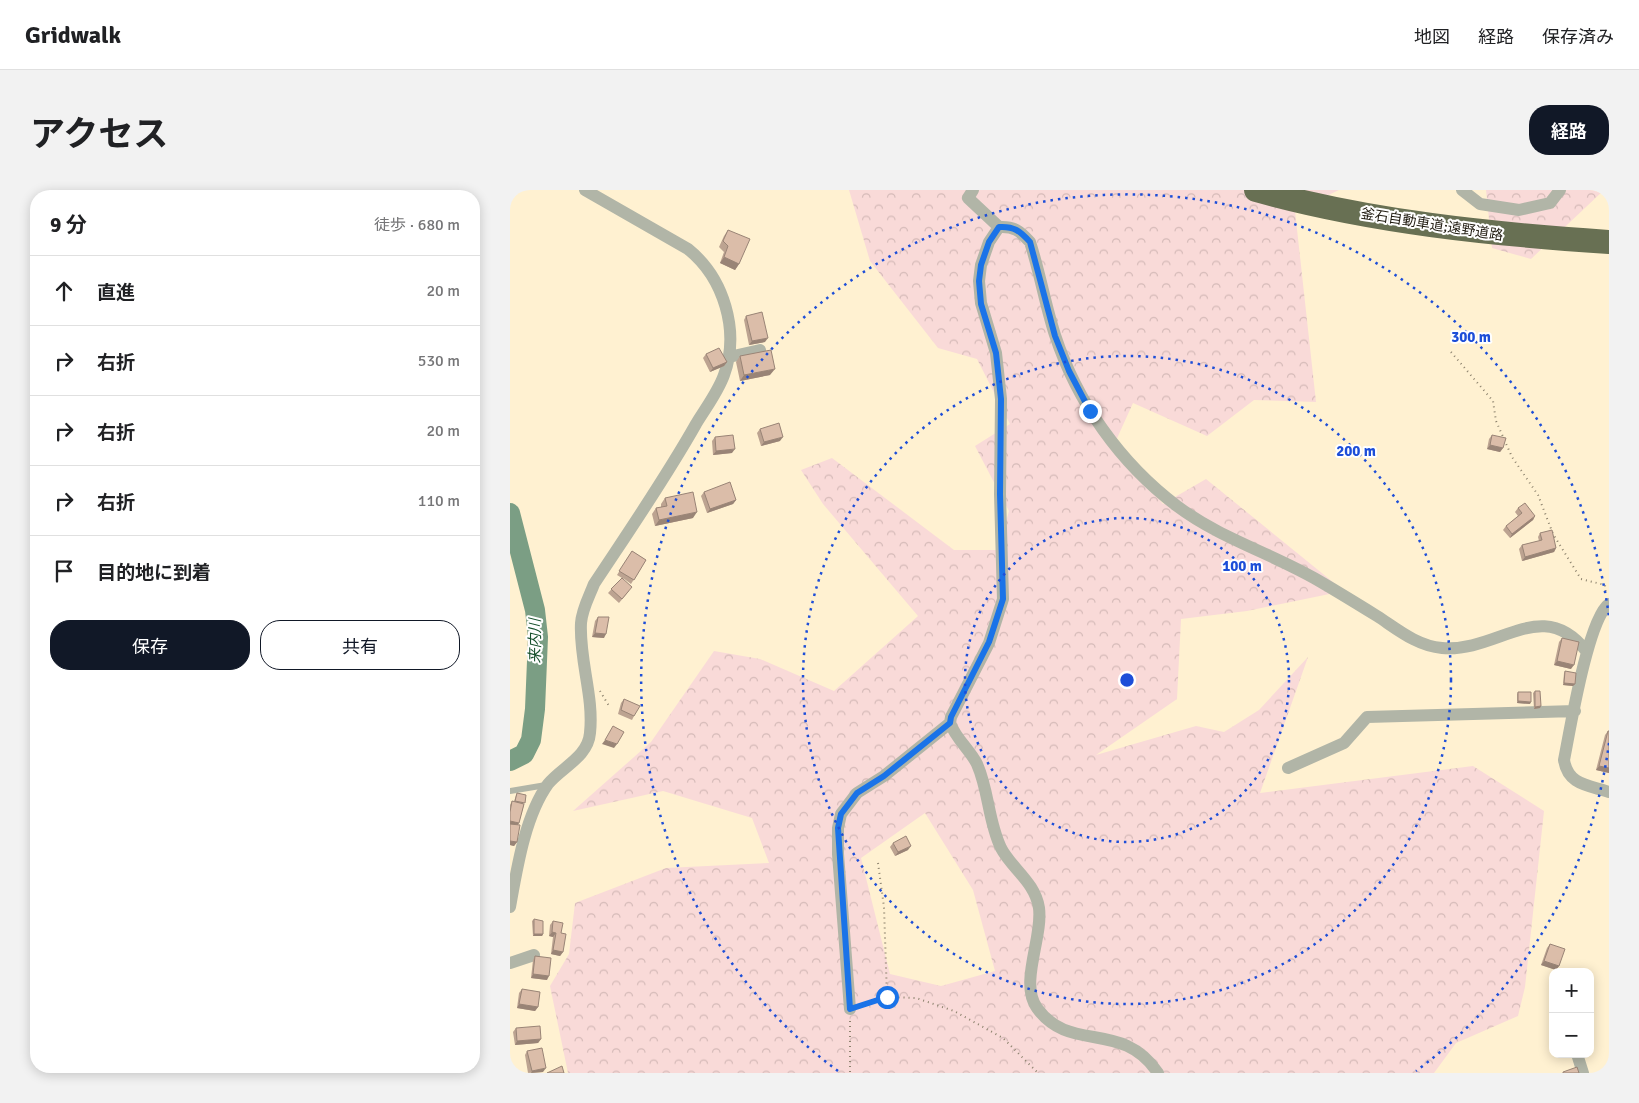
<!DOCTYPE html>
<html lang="ja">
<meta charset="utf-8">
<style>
body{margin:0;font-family:Signika,"Noto Sans JP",sans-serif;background:#f2f2f2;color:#202124}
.controls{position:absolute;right:15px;bottom:15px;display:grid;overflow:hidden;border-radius:10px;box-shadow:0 2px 12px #0003}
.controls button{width:45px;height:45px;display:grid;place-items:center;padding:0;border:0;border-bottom:1px solid #e0e0e0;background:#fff;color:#202124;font:25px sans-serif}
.stop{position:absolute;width:15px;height:15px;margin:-11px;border:4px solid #1a73e8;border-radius:50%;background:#fff}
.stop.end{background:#1a73e8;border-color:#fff;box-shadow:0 1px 5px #0008}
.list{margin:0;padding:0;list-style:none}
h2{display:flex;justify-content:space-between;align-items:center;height:65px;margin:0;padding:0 20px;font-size:21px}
h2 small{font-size:16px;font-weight:400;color:#757577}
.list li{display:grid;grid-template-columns:32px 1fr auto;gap:15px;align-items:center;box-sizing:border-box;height:70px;padding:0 20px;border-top:1px solid #e0e0e0}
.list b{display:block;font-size:19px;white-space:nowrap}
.list em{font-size:16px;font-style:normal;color:#757577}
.actions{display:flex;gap:10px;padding:15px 20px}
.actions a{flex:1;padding:11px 0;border:1px solid #111827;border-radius:20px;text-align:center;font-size:18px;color:#111827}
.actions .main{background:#111827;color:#fff}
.icon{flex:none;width:28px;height:28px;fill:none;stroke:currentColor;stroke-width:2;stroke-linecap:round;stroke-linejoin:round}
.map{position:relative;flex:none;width:1099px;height:883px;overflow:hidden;border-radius:20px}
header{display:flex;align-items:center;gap:30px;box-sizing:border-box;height:70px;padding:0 25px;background:#fff;border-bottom:1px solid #e0e0e0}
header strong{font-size:24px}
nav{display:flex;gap:28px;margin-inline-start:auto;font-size:18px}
.intro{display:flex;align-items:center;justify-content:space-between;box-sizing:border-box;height:120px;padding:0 30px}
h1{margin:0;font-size:35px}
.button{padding:12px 22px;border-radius:20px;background:#111827;color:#fff;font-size:18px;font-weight:700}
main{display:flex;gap:30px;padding:0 30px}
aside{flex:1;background:#fff;border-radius:20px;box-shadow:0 2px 12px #0003}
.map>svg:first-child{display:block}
.forest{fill:url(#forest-crowns);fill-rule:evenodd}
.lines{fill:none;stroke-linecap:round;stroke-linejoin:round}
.river{stroke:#7b9e84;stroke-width:20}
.path{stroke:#8c826d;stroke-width:2;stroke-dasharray:1 4;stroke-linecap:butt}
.service{stroke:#b1b5a7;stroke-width:6}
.minor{stroke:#b1b5a7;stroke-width:12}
.motorway{stroke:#687053;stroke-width:24}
.wall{fill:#bca391}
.shaded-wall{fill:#998476}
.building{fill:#dbbda9;stroke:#998476}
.route{stroke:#1a73e8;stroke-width:6}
.ring{fill:none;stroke:#1d4ed8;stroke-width:2.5;stroke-dasharray:2.5 5}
.labels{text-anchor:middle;stroke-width:4;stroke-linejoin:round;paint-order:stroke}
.street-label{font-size:14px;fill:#201b10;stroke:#fff}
.water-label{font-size:15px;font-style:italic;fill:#17512d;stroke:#fff}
.centre{fill:#1d4ed8;stroke:#fff;stroke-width:2.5}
.ring-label{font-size:15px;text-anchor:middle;font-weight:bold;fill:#1d4ed8;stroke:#fff;stroke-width:4;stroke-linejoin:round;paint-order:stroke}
</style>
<header>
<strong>Gridwalk</strong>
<nav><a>地図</a><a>経路</a><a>保存済み</a></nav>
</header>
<div class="intro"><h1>アクセス</h1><a class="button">経路</a></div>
<main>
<aside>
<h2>9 分<small>徒歩 · 680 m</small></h2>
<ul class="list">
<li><svg class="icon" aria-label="ahead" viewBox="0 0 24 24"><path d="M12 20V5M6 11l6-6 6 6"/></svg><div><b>直進</b></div><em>20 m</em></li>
<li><svg class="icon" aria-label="right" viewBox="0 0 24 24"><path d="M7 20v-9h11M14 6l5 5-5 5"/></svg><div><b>右折</b></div><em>530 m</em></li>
<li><svg class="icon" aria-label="right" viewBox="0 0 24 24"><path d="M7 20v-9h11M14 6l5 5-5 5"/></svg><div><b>右折</b></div><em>20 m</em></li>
<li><svg class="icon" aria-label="right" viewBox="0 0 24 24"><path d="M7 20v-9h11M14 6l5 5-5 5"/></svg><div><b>右折</b></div><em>110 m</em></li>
<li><svg class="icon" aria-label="arrive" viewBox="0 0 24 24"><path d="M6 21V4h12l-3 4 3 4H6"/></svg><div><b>目的地に到着</b></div></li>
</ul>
<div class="actions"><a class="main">保存</a><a>共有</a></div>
</aside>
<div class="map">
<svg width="1099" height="883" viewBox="0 0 1099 883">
<defs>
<pattern id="forest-crowns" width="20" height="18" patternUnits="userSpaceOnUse" patternTransform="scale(1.25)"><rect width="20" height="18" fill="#f9dad8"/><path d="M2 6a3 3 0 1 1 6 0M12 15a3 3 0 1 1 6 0" fill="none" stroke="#d5bab8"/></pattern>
</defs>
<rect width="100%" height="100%" fill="#fff1d1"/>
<path class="forest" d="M339 0H829L785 21 806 212 744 210 697 246 623 213 604 255 653 314 696 289 834 401 737 421 671 429 667 509 586 565 686 536 714 542 749 520 798 467 750 603 963 576 1034 621 1015 797 1008 826 946 853 924 883H58L40 796 59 764 65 713 156 678 259 673 242 628 153 601 63 621 141 552 204 461 250 469 324 501 408 426 313 314 291 280 322 268 444 360H488L499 321 465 256 500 234 467 169 428 158 360 71ZM415 623 463 700 485 781 431 796 380 784 351 668Z
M976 0H1094L1021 69 982 58Z"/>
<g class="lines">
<path class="river" d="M0 323 25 420 28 447 25 519 21 550 14 564 0 571"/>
<path class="path" d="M941 162 983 211 986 231 1002 267 1028 305 1043 344 1071 389 1095 395 1096 404
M90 501 99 516
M368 673 374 717 377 807
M350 816 377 807 406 808 444 821 493 848 528 883
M340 831V883"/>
<path class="service" d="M0 601 36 595"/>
<path class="minor" d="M463 0 458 8 489 37C504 36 510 41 520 52 530 83 535 114 545 145 567 212 610 273 667 316 708 347 760 363 804 388 825 400 846 413 867 426 887 439 907 456 932 458 989 463 1032 404 1077 462
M952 0 970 14 1009 20 1040 13 1050 0
M489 37 479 52 471 75 469 91 471 113 486 163 491 209 490 304 493 409 479 453 441 527 440 533C446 549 460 560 467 574 479 601 478 631 491 658 502 679 525 692 529 718 533 748 509 793 527 818 560 864 612 829 648 883
M219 167 250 160
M1099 414C1078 429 1060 540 1054 570 1058 595 1078 595 1099 602
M778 578 834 553 857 527 1065 521
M0 717C7 678 15 626 38 594 52 577 78 567 80 543 84 506 69 470 71 433 72 419 79 407 84 394 119 341 155 289 186 234 195 219 208 202 214 185 230 141 214 88 178 59L75 0
M0 773 24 765
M340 819 328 664V638L331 624 347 603 374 586 440 533
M1067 864 1073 883"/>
<path class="motorway" d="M746 0C861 32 980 44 1099 52"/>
</g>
<path class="wall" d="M218 40 229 74 225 80 210 73 214 62 209 57 214 46Z
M236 126 255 152 239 155 234 130Z
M196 164 217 172 214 176 200 182 193 168Z
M230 166 260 185 230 191 226 172Z
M250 239 270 251 251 256 247 243Z
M982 245 993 258 990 262 977 259 979 249Z
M205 247 222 263 203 265 202 251Z
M194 302 226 310 223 314 197 323 191 306Z
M155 308 183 328 145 336 142 324 146 318 151 317V314Z
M1008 318 1025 326 1023 330 1000 348 993 340 996 336 1008 326 1005 322Z
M1030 343 1046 358 1044 362 1012 371 1009 359 1012 355 1029 351 1028 347Z
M122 361 136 370 121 394 113 388 119 401 109 413 98 403 112 388 107 385Z
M88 427 94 448 82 447 85 431Z
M1052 448 1061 479 1044 475 1049 452Z
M1055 481 1065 494 1063 496 1053 495 1054 483Z
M1025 501 1030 518 1024 519 1023 503Z
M1008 502 1020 514 1007 513V504Z
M114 509 124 526 122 530 108 524 111 513Z
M1098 541 1099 583 1086 580 1095 545Z
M7 603 14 615 8 635 7 652 4 656 0 655V615L2 611 4 612 6 605Z
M383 653 398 660 385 666 380 657Z
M24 729 33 744 32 746H23L22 731Z
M43 731 51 743 53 762 50 766 41 764 43 747 39 746 40 735Z
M1040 754 1049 776 1046 780 1031 775 1037 758Z
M25 766 37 790 21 788 23 770Z
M12 799 28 817 25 821 7 818 9 803Z
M6 838 31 849 28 853 5 855 3 842Z
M17 861 33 882 18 883 15 865Z"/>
<path class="shaded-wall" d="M214 67 229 74 225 80 210 73Z
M258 148 255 152 239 155 242 151Z
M217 172 214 176 200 182 203 178Z
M265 179 260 185 230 191 234 185Z
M273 247 270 251 251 256 254 252Z
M980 255 993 258 990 262 977 259Z
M225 259 222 263 203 265 206 261Z
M226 310 223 314 197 323 200 319Z
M187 322 183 328 145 336 149 330Z
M1025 326 1023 330 1000 348 1002 344Z
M1046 358 1044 362 1012 371 1015 367Z
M85 443 96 444 94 448 82 447Z
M1047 471 1064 475 1061 479 1044 475Z
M1054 493 1065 494 1063 496 1053 495Z
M1008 511 1021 512 1020 514 1007 513Z
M1031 516 1030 518 1024 519 1025 517Z
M95 550 107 554 104 558 92 554Z
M1089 576 1099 578V583L1086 580Z
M0 631 9 633 6 637 0 635Z
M0 651 7 652 4 656 0 655Z
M401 656 398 660 385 666 388 662Z
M42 742 46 743 43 747 39 746Z
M24 744H33L32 746H23Z
M43 760 53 762 50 766 41 764Z
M1034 771 1049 776 1046 780 1031 775Z
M23 784 39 786 37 790 21 788Z
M9 814 28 817 25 821 7 818Z
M31 849 28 853 5 855 7 851Z
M36 878 33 882 21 883 22 881Z"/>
<path class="building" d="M218 40 240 49 229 74 214 67 218 56 213 51Z
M252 122 258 148 242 151 236 126Z
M209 158 217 172 203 178 196 164Z
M261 160 265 179 234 185 230 166Z
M269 233 273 247 254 252 250 239Z
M223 245 225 259 206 261 205 247Z
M982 245 996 248 993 258 980 255Z
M220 292 226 310 200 319 194 302Z
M183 302 187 322 149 330 146 318 157 316 155 308Z
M1015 313 1025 326 1002 344 996 336 1012 323 1008 318Z
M1042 340 1046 358 1015 367 1012 355 1032 350 1030 343Z
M122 361 136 370 124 390 109 381Z
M112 388 122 397 112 409 101 399Z
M88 427H99L96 444 85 443Z
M1052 448 1069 452 1064 475 1047 471Z
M1055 481 1066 483 1065 494 1054 493Z
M1025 501H1030L1031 516 1025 517Z
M1008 502H1021V512L1008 511Z
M114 509 130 516 124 526 111 520Z
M103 536 114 542 107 554 95 550Z
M1098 541H1099V578L1089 576Z
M7 603 16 605 15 613 5 611Z
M2 611 14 614 9 633 0 631V622Z
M0 634 10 635 7 652 0 651Z
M396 646 401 656 388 662 383 653Z
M24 729 33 731V744H24Z
M43 731 53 733 51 743 56 744 53 762 43 760 46 743 42 742Z
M1040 754 1055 759 1049 776 1034 771Z
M25 766 41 768 39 786 23 784Z
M12 799 30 802 28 817 9 814Z
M30 836 31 849 7 851 6 838Z
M32 858 36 878 22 881 17 861Z
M52 876 54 883H37Z
M1067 877 1069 883H1053V882Z"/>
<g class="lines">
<path class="route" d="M377 807 340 819 328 638 331 624 347 603 374 586 440 533 441 527 479 452 493 409 490 304 491 209 486 163 471 114 469 91 471 75 479 52 489 37C504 36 510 41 520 52L545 146 559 181 580 221"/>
</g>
<g class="ring">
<circle cx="617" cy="490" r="162"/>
<circle cx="617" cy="490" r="324"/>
<path d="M1099 553A486 486 0 0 1 906 881M328 881A486 486 0 1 1 1099 427"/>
</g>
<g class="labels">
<g class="street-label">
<text transform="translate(922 34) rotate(9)" y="5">釜石自動車道;遠野道路</text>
</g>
<g class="water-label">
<text transform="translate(25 451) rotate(-90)" y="5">来内川</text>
</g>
</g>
<circle cx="617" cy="490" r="8" class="centre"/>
<g class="ring-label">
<text x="961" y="152">300 m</text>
<text x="846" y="266">200 m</text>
<text x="732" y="381">100 m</text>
</g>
</svg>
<div class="controls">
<button>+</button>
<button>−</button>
</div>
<div class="stop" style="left:377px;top:807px"></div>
<div class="stop end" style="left:580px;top:221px"></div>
</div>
</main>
